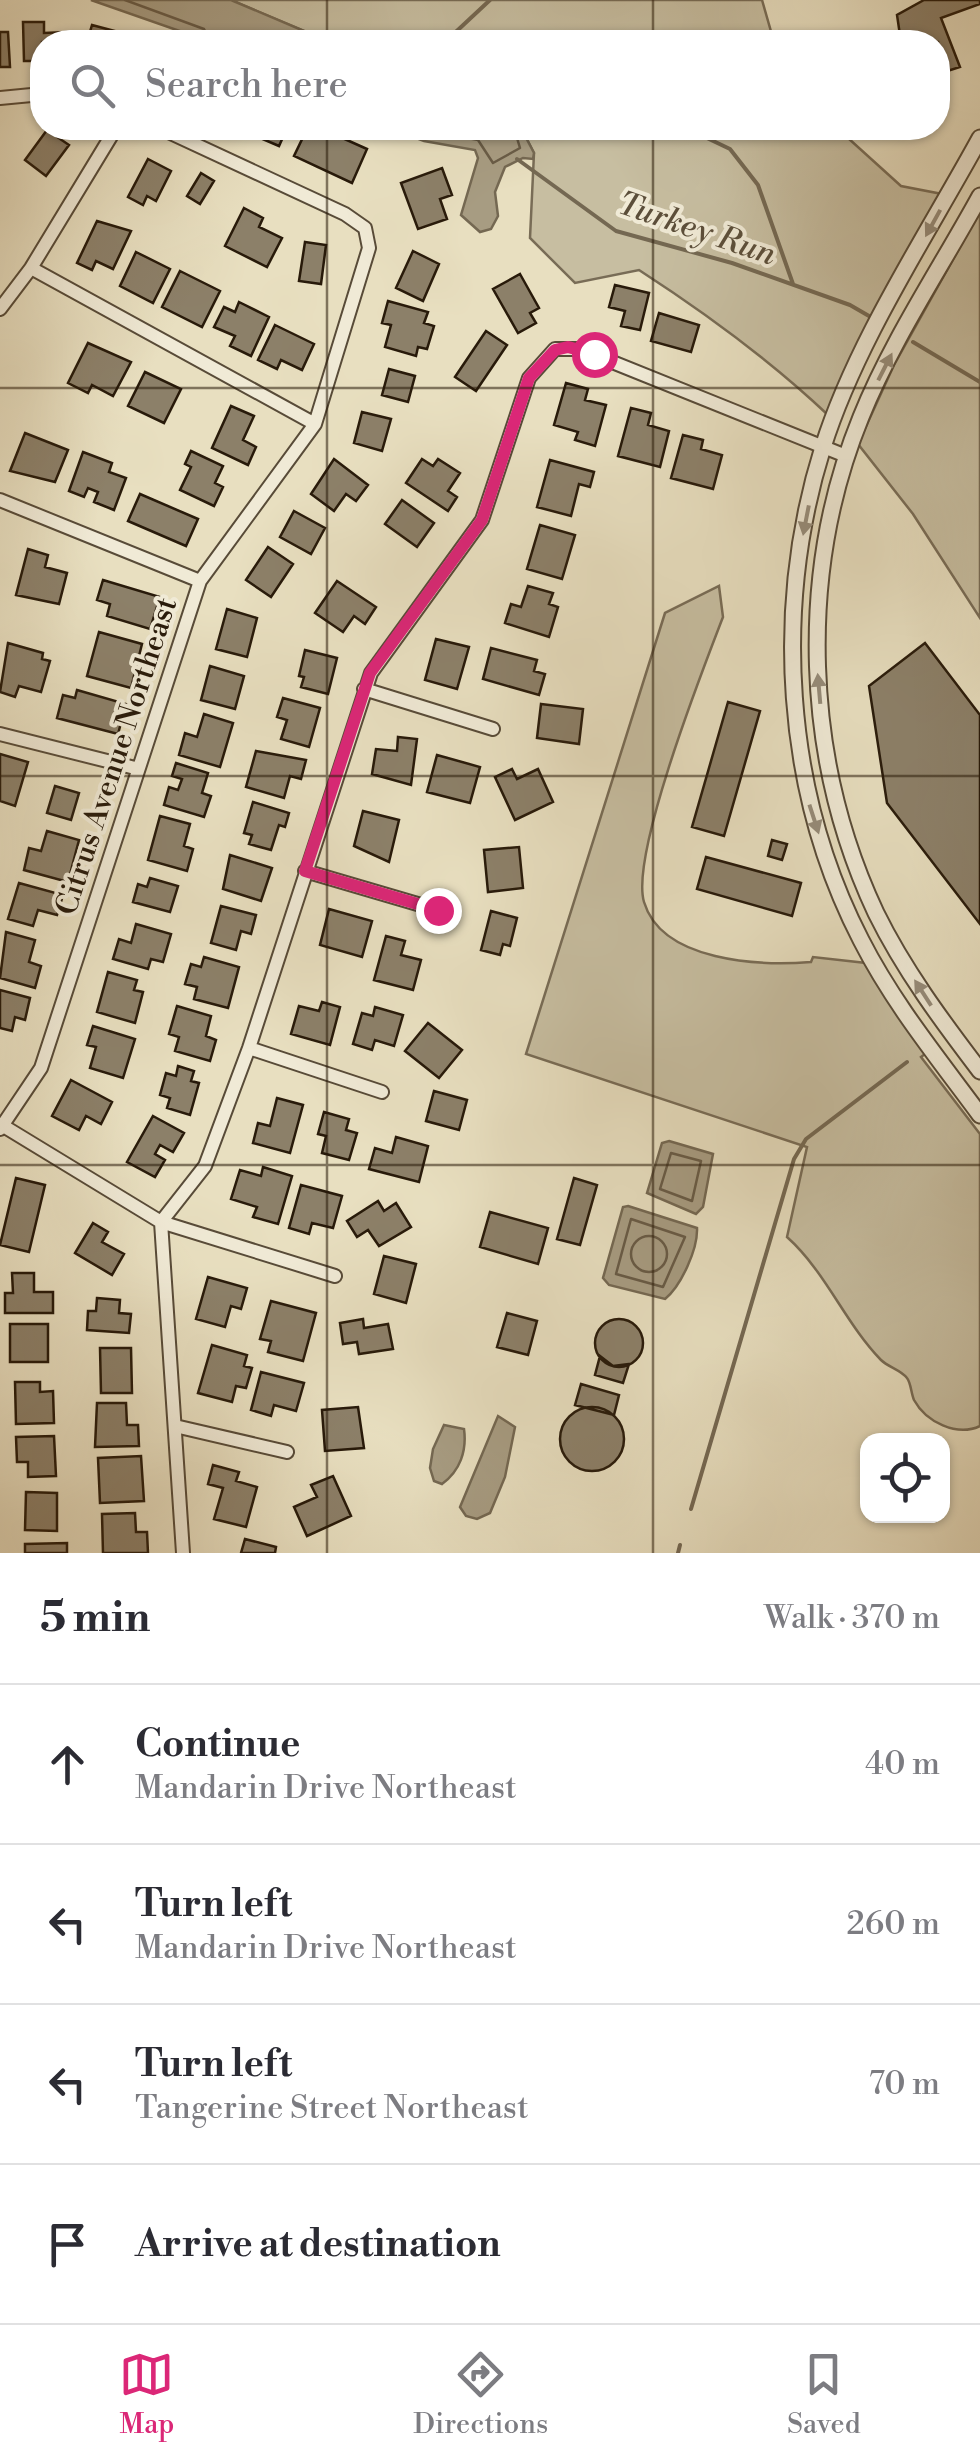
<!DOCTYPE html>
<meta charset="utf-8">
<style>
body{margin:0;font-family:"Libre Bodoni",serif;background:#f7f7f7;color:#2b2b33}
.controls{position:absolute;right:30px;bottom:30px;display:grid;overflow:hidden;border-radius:20px;box-shadow:0 2px 8px #0004}
.controls button{width:90px;height:90px;display:grid;place-items:center;padding:0;border:0;border-bottom:2px solid #e1e1e2;background:#fff;color:#2b2b33;font:50px sans-serif}
.stop{position:absolute;width:30px;height:30px;margin:-22px;border:8px solid #db2777;border-radius:50%;background:#fff}
.stop.end{background:#db2777;border-color:#fff;box-shadow:0 2px 10px #0008}
.list{margin:0;padding:0;list-style:none}
h2{display:flex;justify-content:space-between;align-items:center;height:130px;margin:0;padding:0 40px;font-size:42px}
h2 small{font-size:32px;font-weight:400;color:#7c7c81}
.list li{display:grid;grid-template-columns:65px 1fr auto;gap:30px;align-items:center;box-sizing:border-box;height:160px;padding:0 40px;border-top:2px solid #e1e1e2}
.list b{display:block;font-size:38px;white-space:nowrap}
.list p{margin:0;font-size:32px;white-space:nowrap;color:#7c7c81}
.list em{font-size:32px;font-style:normal;color:#7c7c81}
.icon{flex:none;width:55px;height:55px;fill:none;stroke:currentColor;stroke-width:2;stroke-linecap:round;stroke-linejoin:round}
.map{position:relative;flex:none;width:980px;height:1553px;overflow:hidden}
.search{position:absolute;background:#fff;box-shadow:0 2px 8px #0004;left:30px;right:30px;top:30px;height:110px;display:flex;align-items:center;gap:25px;box-sizing:border-box;padding:0 35px;border-radius:40px;color:#7c7c81;font-size:38px}
.sheet{height:770px;background:#fff}
nav{display:flex;justify-content:space-around;align-items:center;box-sizing:border-box;height:140px;border-top:2px solid #e1e1e2;background:#fff;font-size:28px;color:#7c7c81}
nav a{display:grid;justify-items:center;gap:5px}
nav .on{color:#db2777}
.map>svg:first-child{display:block}
.green{fill:#c7bea1;stroke:#786c56;stroke-width:2.5}
.water{fill:#a79c82;stroke:#746852;stroke-width:2.5}
.lines{fill:none;stroke-linecap:round;stroke-linejoin:round}
.shore{stroke:#685b46;stroke-width:2.5}
.stream{stroke:#746852;stroke-width:4}
.building{fill:#8c8069;stroke:#281a0a;stroke-width:2.5}
.minor-casing{stroke:#584b38;stroke-width:16}
.tertiary-casing{stroke:#584b38;stroke-width:19}
.minor{stroke:#f0ead6;stroke-width:12}
.tertiary{stroke:#f0ead6;stroke-width:15}
.oneway{fill:#968c7a}
.route{stroke:#db2777;stroke-width:12}
.grid{fill:none;stroke:#281a0a;stroke-width:2.5;stroke-opacity:0.55}
.labels{text-anchor:middle;stroke-width:8;stroke-linejoin:round;paint-order:stroke}
.street-label{font-size:30px;fill:#281a0a;stroke:#f0ead6}
.water-label{font-size:32px;font-style:italic;fill:#5b4e3a;stroke:#f0ead6}
</style>
<div class="map">
<svg width="980" height="1553" viewBox="0 0 980 1553">
<rect width="100%" height="100%" fill="#e8dfc0"/>
<filter id="stains"><feTurbulence type="fractalNoise" baseFrequency=".002" numOctaves="4"/><feColorMatrix values="0 0 0 0 .2 0 0 0 0 .09 0 0 0 0 .02 0 0 0 .5 -.17"/></filter>
<radialGradient id="worn" r=".72"><stop offset=".6" stop-color="#630" stop-opacity="0"/><stop offset="1" stop-color="#630" stop-opacity=".3"/></radialGradient>
<path class="green" d="M231 0H762L774 42H330Z
M521 128H837L901 186 942 194 828 415C770 360 707 314 639 270L575 283 530 238 534 153Z
M980 211V618L913 514 858 444 894 365Z
M719 586 723 617C703 669 630 855 644 902 662 962 760 966 811 962L813 957 866 963 925 1054 921 1057 980 1134V1426C957 1437 926 1422 914 1400 911 1393 911 1383 907 1378 901 1370 888 1367 881 1360 845 1323 826 1272 787 1237L807 1147 526 1054 665 613Z"/>
<path class="water" d="M91 0H231L330 42H211Z
M390 128H521L534 153 533 159 523 158 505 167 495 192 498 216 491 229 480 232 461 215 478 158 475 150 424 141Z
M669 1141 713 1154 703 1207 696 1214 647 1193 662 1143Z
M628 1206 697 1228C698 1249 681 1286 665 1299L609 1285 603 1278 623 1207Z
M498 1416 515 1427 505 1477 490 1513 477 1519 466 1516 460 1507Z
M444 1425 464 1429C467 1451 460 1471 442 1484L434 1481 430 1468 433 1449Z"/>
<g class="lines">
<path class="shore" d="M125 0 204 29 211 42
M417 128 478 140 493 163 520 148 514 128
M671 1153 701 1161 692 1201 660 1189Z
M631 1219 685 1237 663 1287 616 1274Z
M631 1254a18 18 0 1 1 36 0a18 18 0 1 1-36 0Z"/>
<path class="stream" d="M445 42 490 0
M686 128 730 149 758 185 793 284
M517 159 616 231 732 263 850 305 869 316
M913 342 980 382
M691 1509 794 1159 806 1139 907 1062
M678 1553 680 1545"/>
</g>
<path class="building" d="M924 0H980V4L941 18 960 67 938 74V42H901L897 15Z
M23 22H44V33L66 32V42H42V61H24Z
M92 25 137 37 136 42H87Z
M0 32H8L10 67H0Z
M262 128H287L279 146 258 137Z
M320 128 367 149 352 183 294 156 307 129 317 134Z
M47 130 69 145 46 176 25 160Z
M148 159 171 171 156 201 147 196 143 205 128 197Z
M442 168 452 195 440 199 447 219 418 229 401 183Z
M201 173 214 181 200 204 187 196Z
M244 208 263 218 259 227 282 238 267 267 225 246Z
M97 221 131 231 113 269 96 261 92 270 77 263Z
M305 242 326 245 321 284 299 281Z
M413 251 439 264 423 301 396 288Z
M136 252 170 269 153 303 120 286Z
M180 271 220 291 202 327 162 307Z
M520 274 539 308 530 313 536 323 518 333 493 289Z
M615 285 649 293 640 330 621 326 625 311 609 307Z
M388 301 428 312 424 323 434 326 427 349 418 347 416 356 385 347 391 325 382 323Z
M239 302 269 317 251 356 230 346 235 336 214 327 224 307 235 312Z
M659 313 699 325 691 352 651 341Z
M275 325 314 344 302 370 281 360 277 369 258 360Z
M486 331 507 345 476 391 455 377Z
M88 343 131 362 113 396 92 385 88 393 68 383Z
M389 369 415 376 408 402 382 395Z
M145 372 181 389 164 423 128 406Z
M566 383 588 389 585 400 606 405 595 446 575 440 578 432 554 425Z
M231 406 254 416 243 440 256 447 248 465 212 448Z
M631 408 651 413 648 425 669 431 660 467 618 456Z
M362 412 391 419 382 451 354 443Z
M25 433 68 450 55 482 10 471Z
M683 435 703 440 701 449 722 455 713 489 671 478Z
M191 451 223 466 215 483 223 487 214 506 180 490 191 467 185 464Z
M83 452 112 463 109 472 126 478 114 510 94 502 98 492 88 488 84 497 69 491Z
M334 459 368 485 356 501 346 494 334 511 311 494Z
M422 459 433 466 438 459 460 473 448 491 457 497 448 511 406 483Z
M550 460 594 472 590 487 579 484 571 516 537 507Z
M140 494 198 519 186 546 128 521Z
M402 500 434 523 417 547 385 524Z
M294 511 325 528 311 554 280 537Z
M540 525 575 535 562 579 527 569Z
M268 547 293 564 271 597 246 580Z
M28 549 48 555 45 567 67 573 59 604 16 595Z
M103 580 160 597 150 629 107 616 110 604 97 600Z
M337 581 376 607 365 624 354 616 343 632 315 613Z
M528 586 553 593 549 604 558 607 549 637 505 623 511 604 521 607Z
M227 609 257 618 247 657 216 649Z
M99 632 142 644 131 688 87 676Z
M436 639 469 647 457 689 425 680Z
M8 643 43 653 42 659 50 661 41 692 19 686 15 697 0 692Z
M925 643 980 715V924L887 803 869 686Z
M491 648 537 660 534 671 545 674 539 695 483 679Z
M305 650 337 658 328 694 301 687 304 677 299 676Z
M210 666 244 676 235 709 201 700Z
M77 690 126 704 118 734 57 718 63 695 75 698Z
M283 698 320 708 309 747 281 739 287 720 277 717Z
M728 702 760 711 724 836 692 827Z
M541 704 583 709 579 744 537 738Z
M204 714 233 723 220 767 179 755 185 733 197 737Z
M398 737 417 739 411 785 372 774 376 749 397 751Z
M256 751 306 760 301 779 290 776 284 798 246 787Z
M0 754 28 762 15 806 0 801Z
M437 755 480 767 470 803 427 792Z
M176 763 208 773 202 793 211 796 204 817 164 805 169 787 178 790 182 779 172 776Z
M512 769 517 779 538 769 553 802 515 820 495 777Z
M55 786 79 793 71 820 47 813Z
M253 802 289 813 285 827 279 825 271 850 249 844 252 835 244 833Z
M363 811 399 820 389 862 354 846Z
M160 816 190 824 184 846 193 849 187 871 148 860Z
M47 831 79 840 68 882 24 870 29 848 41 851Z
M772 840 787 844 782 860 768 856Z
M519 847 523 888 488 892 484 850Z
M230 855 272 868 261 901 223 889Z
M706 857 801 883 792 916 697 889Z
M150 878 178 886 170 912 133 902 138 884 147 887Z
M19 883 63 895 57 915 38 910 33 926 8 919Z
M221 906 256 915 251 934 241 931 236 950 211 943Z
M329 909 372 921 362 957 320 945Z
M491 911 517 918 510 946 503 944 500 955 481 950Z
M136 924 171 934 163 962 151 959 148 969 113 959 119 939 131 943Z
M6 932 35 940 29 962 41 966 35 988 0 978Z
M386 936 405 941 401 955 421 960 413 990 374 980Z
M204 957 239 967 228 1008 194 999 197 987 185 984 191 964 201 967Z
M108 972 137 980 134 990 143 992 135 1023 97 1012Z
M0 990 30 998 25 1020 15 1017 12 1031 0 1028Z
M322 1002 340 1007 330 1045 291 1034 299 1006 319 1011Z
M177 1006 211 1016 206 1036 216 1040 210 1061 175 1051 179 1037 169 1034Z
M375 1007 403 1015 394 1046 375 1040 372 1050 353 1044 362 1013 373 1016Z
M428 1023 462 1050 439 1078 405 1051Z
M93 1026 135 1039 123 1078 90 1068 96 1047 87 1045Z
M178 1066 194 1071 191 1081 199 1083 190 1115 167 1108 170 1098 160 1095 166 1073 176 1076Z
M71 1080 112 1102 101 1124 86 1116 79 1130 52 1116Z
M434 1091 467 1100 459 1130 426 1121Z
M277 1098 303 1105 290 1153 253 1143 258 1123 270 1126Z
M324 1112 349 1119 346 1130 357 1133 349 1160 322 1153 326 1136 318 1134Z
M153 1116 184 1133 173 1152 160 1145 155 1154 165 1160 155 1177 127 1162Z
M396 1137 428 1146 419 1182 369 1169 375 1148 392 1153Z
M263 1167 292 1176 278 1224 253 1217 257 1207 231 1199 240 1170 261 1176Z
M16 1178 45 1185 29 1252 0 1245Z
M574 1178 597 1185 580 1245 557 1239Z
M301 1185 342 1196 333 1228 312 1223 309 1234 289 1228Z
M378 1201 384 1211 396 1203 411 1227 379 1246 368 1230 357 1237 347 1221Z
M490 1212 548 1228 538 1264 480 1247Z
M93 1223 108 1232 102 1242 124 1254 112 1275 75 1253Z
M384 1256 416 1264 406 1303 374 1294Z
M12 1273H34V1292H53V1313H5V1293H13Z
M208 1277 247 1288 241 1309 231 1306 225 1327 196 1319Z
M97 1298 120 1300 119 1313 131 1314 129 1333 87 1330 88 1311H96Z
M271 1301 316 1313 303 1361 268 1352 271 1341 260 1339Z
M507 1313 537 1321 528 1355 497 1347Z
M363 1319 364 1328 388 1324 393 1349 359 1354 357 1342 343 1344 340 1323Z
M595 1343a24 24 0 1 1 48 0a24 24 0 1 1-48 0Z
M10 1324H48V1362H10Z
M212 1345 247 1355 244 1366 252 1368 246 1388 236 1386 232 1402 198 1393Z
M100 1348H131L132 1393H101Z
M600 1356 613 1366 629 1364 623 1383 595 1375Z
M261 1372 304 1383 296 1411 274 1405 271 1416 251 1410Z
M15 1382H40V1392L53 1391 54 1423 16 1424Z
M581 1384 619 1395 614 1415 575 1405Z
M97 1403H126L127 1425H138L139 1446 95 1447Z
M560 1439a32 32 0 1 1 64 0a32 32 0 1 1-64 0Z
M358 1407 364 1448 325 1451 322 1410Z
M54 1436 56 1476 28 1477V1462H17L16 1437Z
M141 1456 144 1501 100 1503 98 1458Z
M213 1465 239 1472 236 1481 257 1487 246 1527 214 1519 223 1488 208 1484Z
M333 1476 351 1516 307 1536 294 1507 317 1497 311 1485Z
M26 1492 57 1493V1531L25 1530Z
M135 1513 136 1532H147L148 1553H103L102 1514Z
M245 1539 276 1547 275 1553H241Z
M67 1543V1553H25V1544Z"/>
<g class="lines">
<g class="minor-casing">
<path id="minor" d="M0 98 42 94
M31 268 315 424
M0 309 31 268 116 128
M0 500 200 581
M364 689 493 729
M0 734 135 768
M305 871 438 910
M249 1048 382 1092
M0 1124 161 1222 335 1276
M0 1129 41 1068 200 581 315 424 369 248 365 228 345 214 160 128
M175 1426 287 1452
M183 1553 161 1222 205 1166 249 1048 371 673 482 520 529 378 555 349H580L846 456"/>
</g>
<g class="tertiary-casing">
<path id="tertiary" d="M980 138C927 235 856 342 823 447 773 607 784 791 861 940 893 1003 938 1058 980 1115
M980 196C940 269 892 340 861 417 797 574 804 760 876 913 904 970 942 1021 980 1071"/>
</g>
<use href="#minor" class="minor"/>
<use href="#tertiary" class="tertiary"/>
</g>
<defs><path id="oneway-solid" d="M-6-.8H1V-3.2L6.5 0L1 3.2V.8H-6Z" transform="scale(2.5)"/></defs>
<g class="oneway">
<use href="#oneway-solid" transform="translate(933 223) rotate(119)"/>
<use href="#oneway-solid" transform="translate(885 367) rotate(-63)"/>
<use href="#oneway-solid" transform="translate(806 520) rotate(101)"/>
<use href="#oneway-solid" transform="translate(819 689) rotate(-95)"/>
<use href="#oneway-solid" transform="translate(814 819) rotate(72)"/>
<use href="#oneway-solid" transform="translate(923 993) rotate(-123)"/>
</g>
<g class="lines">
<path class="route" d="M438 910 305 871 370 673 482 520 529 378 555 350 568 347 594 354"/>
</g>
<path class="grid" d="M327 0V42M653 0V42M327 128V1553M653 128V1553M0 388H980M0 776H980M0 1165H980"/>
<g class="labels">
<g class="street-label">
<text transform="translate(116 756) rotate(-72)" y="10">Citrus Avenue Northeast</text>
</g>
<g class="water-label">
<text transform="translate(697 228) rotate(19)" y="11">Turkey Run</text>
</g>
</g>
<rect width="100%" height="100%" filter="url(#stains)"/>
<rect width="100%" height="100%" fill="url(#worn)"/>
</svg>
<div class="controls">
<button><svg class="icon" aria-label="locate" viewBox="0 0 24 24"><circle cx="12" cy="12" r="6"/><path d="M12 2v4M12 18v4M2 12h4M18 12h4"/></svg></button>
</div>
<div class="stop" style="left:594px;top:354px"></div>
<div class="stop end" style="left:438px;top:910px"></div>
<div class="search"><svg class="icon" aria-label="search" viewBox="0 0 24 24"><circle cx="10" cy="10" r="6"/><path d="M15 15l6 6"/></svg>Search here</div>
</div>
<section class="sheet">
<h2>5 min<small>Walk · 370 m</small></h2>
<ul class="list">
<li><svg class="icon" aria-label="ahead" viewBox="0 0 24 24"><path d="M12 20V5M6 11l6-6 6 6"/></svg><div><b>Continue</b><p>Mandarin Drive Northeast</p></div><em>40 m</em></li>
<li><svg class="icon" aria-label="left" viewBox="0 0 24 24"><path d="M17 20v-9H6M10 6l-5 5 5 5"/></svg><div><b>Turn left</b><p>Mandarin Drive Northeast</p></div><em>260 m</em></li>
<li><svg class="icon" aria-label="left" viewBox="0 0 24 24"><path d="M17 20v-9H6M10 6l-5 5 5 5"/></svg><div><b>Turn left</b><p>Tangerine Street Northeast</p></div><em>70 m</em></li>
<li><svg class="icon" aria-label="arrive" viewBox="0 0 24 24"><path d="M6 21V4h12l-3 4 3 4H6"/></svg><div><b>Arrive at destination</b></div></li>
</ul>
</section>
<nav>
<a class="on"><svg class="icon" aria-label="map" viewBox="0 0 24 24"><path d="M3 6l6-2 6 2 6-2v14l-6 2-6-2-6 2zM9 4v14M15 6v14"/></svg>Map</a>
<a><svg class="icon" aria-label="directions" viewBox="0 0 24 24"><path d="M12 3l9 9-9 9-9-9zM9 14v-3h6M13 9l2 2-2 2"/></svg>Directions</a>
<a><svg class="icon" aria-label="saved" viewBox="0 0 24 24"><path d="M7 4h10v16l-5-4-5 4z"/></svg>Saved</a>
</nav>
